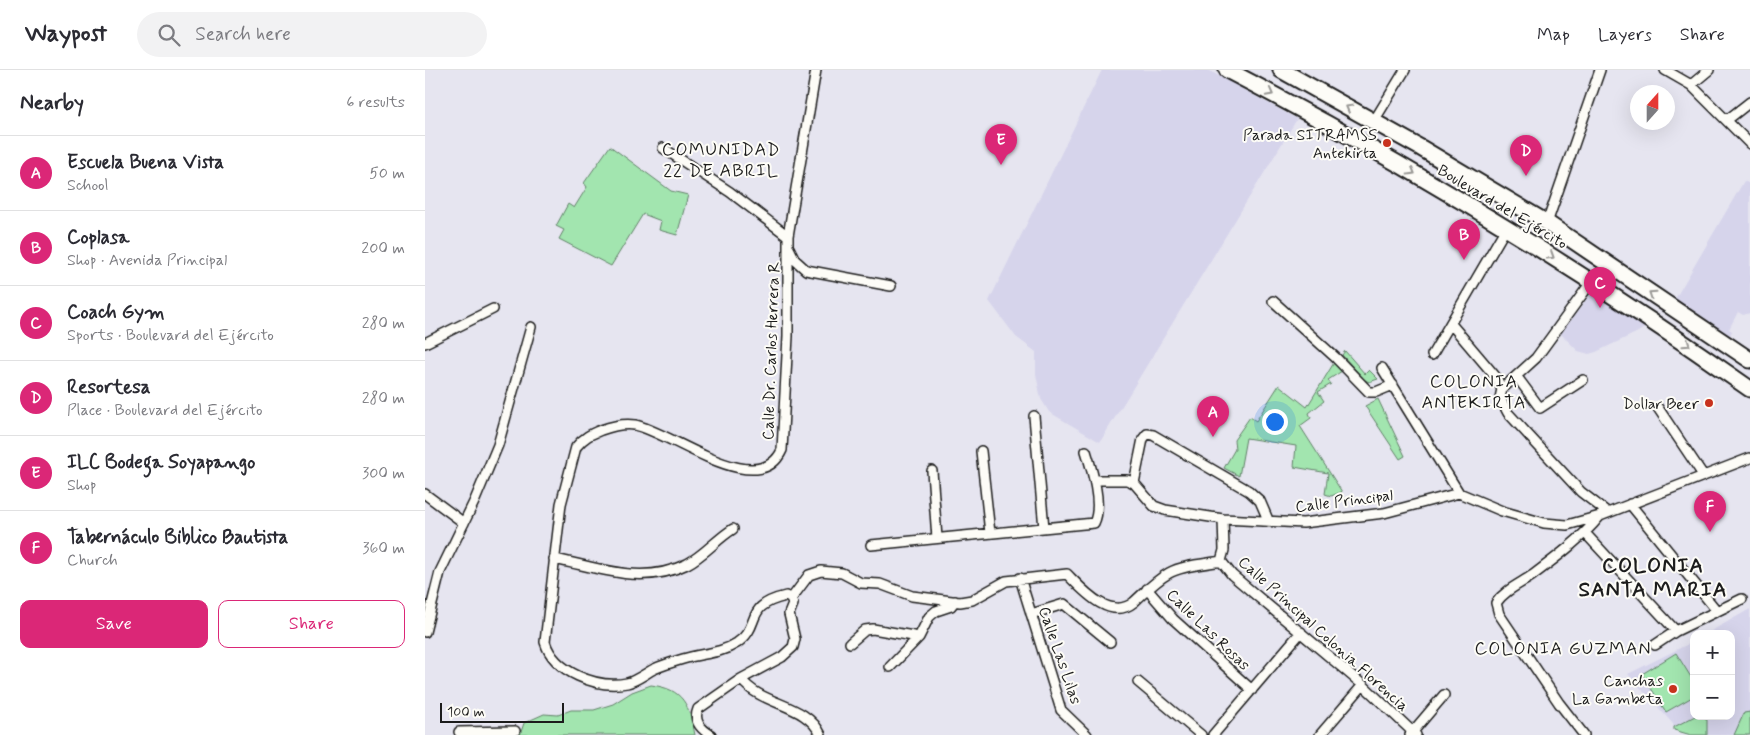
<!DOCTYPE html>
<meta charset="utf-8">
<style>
body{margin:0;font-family:Mynerve,sans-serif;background:#f2f2f3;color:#2b2b33}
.controls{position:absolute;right:15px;bottom:15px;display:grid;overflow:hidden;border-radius:10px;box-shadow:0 5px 20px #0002}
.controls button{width:45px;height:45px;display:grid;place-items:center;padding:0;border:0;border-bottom:1px solid #e1e1e2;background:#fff;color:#2b2b33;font:25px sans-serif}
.compass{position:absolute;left:1205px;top:15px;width:45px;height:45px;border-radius:50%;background:#fff;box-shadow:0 5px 20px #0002;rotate:21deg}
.scale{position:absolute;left:15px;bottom:12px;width:124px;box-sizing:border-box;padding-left:5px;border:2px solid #1c1c1c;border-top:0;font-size:14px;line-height:18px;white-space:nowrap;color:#1c1c1c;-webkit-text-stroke:4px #fdfcf7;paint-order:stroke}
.you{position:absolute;left:849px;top:351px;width:18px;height:18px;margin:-12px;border:4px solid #fff;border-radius:50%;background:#1a73e8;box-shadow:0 0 0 8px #1a73e833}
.badge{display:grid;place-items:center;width:32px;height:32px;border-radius:50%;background:#db2777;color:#fff;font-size:16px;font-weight:700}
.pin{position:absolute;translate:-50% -41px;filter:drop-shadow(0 1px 2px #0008)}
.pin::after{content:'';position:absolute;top:26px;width:18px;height:15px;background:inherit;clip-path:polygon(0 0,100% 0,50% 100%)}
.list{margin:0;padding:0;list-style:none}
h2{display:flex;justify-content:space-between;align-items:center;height:65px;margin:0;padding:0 20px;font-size:21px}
h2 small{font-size:16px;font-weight:400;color:#7c7c81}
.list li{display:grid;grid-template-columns:32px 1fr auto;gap:15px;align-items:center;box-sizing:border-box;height:75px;padding:0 20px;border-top:1px solid #e1e1e2}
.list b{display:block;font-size:19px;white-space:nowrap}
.list p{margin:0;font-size:16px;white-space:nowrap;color:#7c7c81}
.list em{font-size:16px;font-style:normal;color:#7c7c81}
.actions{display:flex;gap:10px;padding:15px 20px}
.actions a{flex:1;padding:11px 0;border:1px solid #db2777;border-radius:10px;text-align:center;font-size:18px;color:#db2777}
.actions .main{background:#db2777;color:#fff}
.icon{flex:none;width:28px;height:28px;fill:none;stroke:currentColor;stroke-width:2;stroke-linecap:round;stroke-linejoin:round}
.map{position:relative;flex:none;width:1325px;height:665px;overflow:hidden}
header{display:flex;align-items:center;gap:30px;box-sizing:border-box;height:70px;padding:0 25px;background:#fff;border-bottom:1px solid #e1e1e2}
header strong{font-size:24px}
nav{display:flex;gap:28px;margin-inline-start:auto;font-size:18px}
.search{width:350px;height:45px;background:#f2f2f3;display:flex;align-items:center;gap:12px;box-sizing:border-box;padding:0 18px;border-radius:28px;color:#7c7c81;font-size:19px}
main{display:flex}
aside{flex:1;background:#fff}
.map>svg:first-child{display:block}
.built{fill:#d6d4eb}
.green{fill:#a2e5af;stroke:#5f8066}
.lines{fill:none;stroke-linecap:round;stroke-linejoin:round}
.minor-casing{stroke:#1c1c1c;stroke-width:12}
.trunk-casing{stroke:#1c1c1c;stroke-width:19}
.minor{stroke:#fdfcf7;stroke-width:9}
.trunk{stroke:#fdfcf7;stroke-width:15}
.oneway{stroke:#989794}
.poi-dot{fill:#c8321e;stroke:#fdfcf7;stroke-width:2}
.labels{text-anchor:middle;stroke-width:4;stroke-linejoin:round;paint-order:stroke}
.poi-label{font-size:16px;fill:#1c1c1c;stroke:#fdfcf7;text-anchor:end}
.street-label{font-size:16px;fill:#1c1c1c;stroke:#fdfcf7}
.neighbourhood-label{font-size:18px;letter-spacing:1px;fill:#1c1c1c;stroke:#fdfcf7}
.district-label{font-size:21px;font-weight:bold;letter-spacing:1px;fill:#1c1c1c;stroke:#fdfcf7}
</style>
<header>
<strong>Waypost</strong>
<div class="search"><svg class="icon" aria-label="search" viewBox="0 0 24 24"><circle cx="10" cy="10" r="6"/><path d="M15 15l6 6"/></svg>Search here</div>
<nav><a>Map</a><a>Layers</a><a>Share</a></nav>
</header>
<main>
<aside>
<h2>Nearby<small>6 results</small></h2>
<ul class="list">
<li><span class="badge">A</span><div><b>Escuela Buena Vista</b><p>School</p></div><em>50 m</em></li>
<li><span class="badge">B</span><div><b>Coplasa</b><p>Shop · Avenida Principal</p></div><em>200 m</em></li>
<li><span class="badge">C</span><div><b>Coach Gym</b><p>Sports · Boulevard del Ejército</p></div><em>280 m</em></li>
<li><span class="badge">D</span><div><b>Resortesa</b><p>Place · Boulevard del Ejército</p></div><em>280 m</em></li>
<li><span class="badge">E</span><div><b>ILC Bodega Soyapango</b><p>Shop</p></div><em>300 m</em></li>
<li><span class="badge">F</span><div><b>Tabernáculo Biblico Bautista</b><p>Church</p></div><em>360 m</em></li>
</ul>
<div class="actions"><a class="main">Save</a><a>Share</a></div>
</aside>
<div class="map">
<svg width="1325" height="665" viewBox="0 0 1325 665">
<rect width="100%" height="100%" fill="#e6e5f0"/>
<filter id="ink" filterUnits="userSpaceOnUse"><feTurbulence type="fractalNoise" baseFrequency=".02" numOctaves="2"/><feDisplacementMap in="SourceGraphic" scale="10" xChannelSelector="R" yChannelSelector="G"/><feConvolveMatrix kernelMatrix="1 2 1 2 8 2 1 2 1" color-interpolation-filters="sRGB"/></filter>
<g filter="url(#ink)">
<path class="built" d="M677 0H783L872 49 675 372 624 342 616 329 611 304V282L591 267 564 231Z
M1319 111 1325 114V243L1318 245 1313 242 1304 259 1307 261 1305 265 1250 229Z
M1168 221 1222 256 1213 262 1171 282 1164 284 1153 281 1136 264Z
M1325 539V665H1266L1249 660 1248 654 1203 604 1269 571V646H1306V564H1281Z"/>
<path class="green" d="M185 76 246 121 263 125 252 165 234 160 236 151 218 144 186 196 134 169 139 160 131 156 143 134 149 138 162 117 159 113Z
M920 281 940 304 944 300 953 309 944 312 940 310 917 285Z
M910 291 917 301 903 310 906 314 893 322 899 331 884 343 886 348 875 356 917 422 906 426 900 424 903 403 869 397 871 376 821 368 814 406 799 398 810 379 809 370 825 347 831 351 854 315 882 337Z
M953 329 980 386 975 389 940 336Z
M1251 583 1269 612V626L1241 642 1217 604Z
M226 615C259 619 264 635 270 665H95L99 653 119 644 133 645 146 640H169L188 634 207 622Z
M1325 642V665H1309L1319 643Z
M1270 646H1278L1282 650V665H1266L1249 660V657Z"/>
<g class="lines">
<g class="minor-casing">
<path id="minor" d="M1240 0 1266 15 1325 74
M1266 15 1284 0
M1302 50 1325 32
M949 51 980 0
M238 78 305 122 363 166
M1122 153 1175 0
M364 178 370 190 381 200 466 216
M1167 211 1111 288 1077 319 1075 328 1083 343 1156 422 1182 442
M848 231 911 288 944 322H951L968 315
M1026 254 1070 306 1077 319
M0 273 68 239
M1007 285 1081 158
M957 298 1034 423
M1092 307 1115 338 1158 310
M1233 338 1278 405
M609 346 619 458
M556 381 565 463
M507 401 512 468
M670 410H702L709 413 729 436 740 440 798 449 878 453 959 443 1034 423 1077 441 1119 453 1142 455 1175 446
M709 413 718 369 722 364 728 365 824 421 835 431 844 452
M0 424 39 453
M1205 434 1292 541
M798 449 799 480 796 491 807 505 938 615 991 665
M1161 464 1251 561
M446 475 669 453C678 435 667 400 661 381
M129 489C176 498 217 516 262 494 279 485 292 469 308 459
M595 508 636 640 662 665
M722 519 748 549 827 620
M366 529 361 526C317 536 338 555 312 573 295 584 277 583 258 589 248 592 238 595 229 599 221 603 211 611 202 613 172 619 129 602 120 572L136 434 151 377C159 367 166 364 176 360 187 356 199 353 210 355 246 362 334 432 357 380L363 266V166L391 0
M366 529 384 505 396 501 417 503 436 513 455 514 487 526 535 532 547 530 581 511 642 504C657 519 685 552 709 532 720 522 730 511 744 503 758 495 781 494 796 491
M606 544 639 534 685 572
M0 562 15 502 50 430 73 375 106 257
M425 573 440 560 448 559 494 567
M1230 575 1251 561 1317 529
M465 597 494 567 504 547 511 541 526 536 530 531
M316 609C336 636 382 633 396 665
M713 612 776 665
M34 662 90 661
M286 665C276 659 268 651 273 639L316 609 357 587 368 577 370 569 364 544 368 534 366 529
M788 665 876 562
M895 665 938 615
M985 665 1019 625
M1159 665 1134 633 1074 544 1071 533C1080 520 1095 514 1108 505 1132 487 1156 469 1175 446L1325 388"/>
</g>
<g class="trunk-casing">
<path id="trunk" d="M802 0C983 94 1158 201 1325 319
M856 0 996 78 1122 153 1325 290"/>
</g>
<use href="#minor" class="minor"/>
<use href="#trunk" class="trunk"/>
</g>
<defs><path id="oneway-chevron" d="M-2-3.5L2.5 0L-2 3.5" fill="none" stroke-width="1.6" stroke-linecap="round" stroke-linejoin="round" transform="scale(1.25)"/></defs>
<g class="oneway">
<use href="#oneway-chevron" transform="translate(845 23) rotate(28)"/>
<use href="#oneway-chevron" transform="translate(924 38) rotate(-151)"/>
<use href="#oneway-chevron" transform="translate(987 102) rotate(30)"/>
<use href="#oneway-chevron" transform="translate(1126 186) rotate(32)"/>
<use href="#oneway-chevron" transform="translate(1227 224) rotate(-146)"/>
<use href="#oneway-chevron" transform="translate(1262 274) rotate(35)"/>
</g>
</g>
<g class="poi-dot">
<circle cx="962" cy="73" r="5"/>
<circle cx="1284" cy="333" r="5"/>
<circle cx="1248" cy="619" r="5"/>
</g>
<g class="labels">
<g class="poi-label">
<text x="952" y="70">Parada SITRAMSS<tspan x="952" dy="18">Antekirta</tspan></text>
<text x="1274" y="339">Dollar Beer</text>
<text x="1238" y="616">Canchas<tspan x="1238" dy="18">La Gambeta</tspan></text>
</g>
<g class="street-label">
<text transform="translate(1078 136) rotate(31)" y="6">Boulevard del Ejército</text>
<text transform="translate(345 281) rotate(-88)" y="6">Calle Dr. Carlos Herrera R</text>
<text transform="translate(919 430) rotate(-7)" y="6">Calle Principal</text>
<text transform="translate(784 559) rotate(44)" y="6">Calle Las Rosas</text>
<text transform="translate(899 563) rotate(42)" y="6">Calle Principal Colonia Florencia</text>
<text transform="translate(636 585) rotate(71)" y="6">Calle Las Lilas</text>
</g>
<g class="neighbourhood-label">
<text x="296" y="85">COMUNIDAD<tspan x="296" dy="21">22 DE ABRIL</tspan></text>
<text x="1049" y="317">COLONIA<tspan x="1049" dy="21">ANTEKIRTA</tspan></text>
<text x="1138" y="584">COLONIA GUZMAN</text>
</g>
<g class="district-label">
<text x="1228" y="502">COLONIA<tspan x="1228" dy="24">SANTA MARIA</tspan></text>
</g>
</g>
</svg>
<div class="controls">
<button>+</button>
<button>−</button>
</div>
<svg class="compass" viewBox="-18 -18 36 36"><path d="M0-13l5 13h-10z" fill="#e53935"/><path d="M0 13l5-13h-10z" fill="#7c7c81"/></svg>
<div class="scale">100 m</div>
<div class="you"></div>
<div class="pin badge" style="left:788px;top:367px">A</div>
<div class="pin badge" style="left:1039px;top:190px">B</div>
<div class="pin badge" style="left:1175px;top:238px">C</div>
<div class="pin badge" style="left:1101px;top:106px">D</div>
<div class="pin badge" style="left:576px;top:95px">E</div>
<div class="pin badge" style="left:1285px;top:462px">F</div>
</div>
</main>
